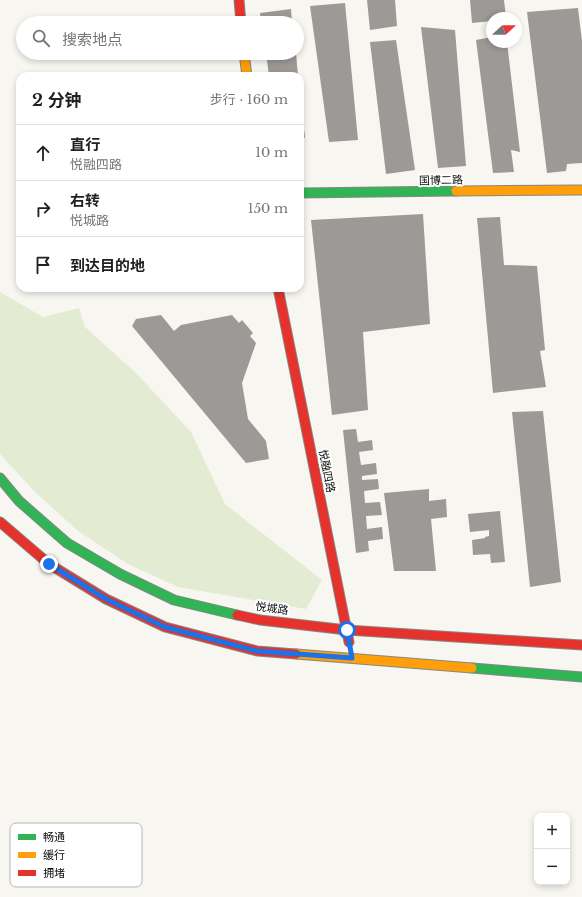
<!DOCTYPE html>
<html lang="zh">
<meta charset="utf-8">
<style>
body{margin:0;font-family:"Libre Baskerville","Noto Sans SC",serif;background:#f2f2f2;color:#202124}
.controls{position:absolute;right:12px;bottom:12px;display:grid;overflow:hidden;border-radius:8px;box-shadow:0 2px 6px #0003}
.controls button{width:36px;height:36px;display:grid;place-items:center;padding:0;border:0;border-bottom:1px solid #e0e0e0;background:#fff;color:#202124;font:20px sans-serif}
.compass{position:absolute;left:486px;top:12px;width:36px;height:36px;border-radius:50%;background:#fff;box-shadow:0 2px 6px #0003;rotate:69deg}
.stop{position:absolute;width:12px;height:12px;margin:-9px;border:3px solid #1a73e8;border-radius:50%;background:#fff}
.stop.end{background:#1a73e8;border-color:#fff;box-shadow:0 1px 4px #0008}
.list{margin:0;padding:0;list-style:none}
h2{display:flex;justify-content:space-between;align-items:center;height:52px;margin:0;padding:0 16px;font-size:17px}
h2 small{font-size:13px;font-weight:400;color:#757577}
.list li{display:grid;grid-template-columns:26px 1fr auto;gap:12px;align-items:center;box-sizing:border-box;height:56px;padding:0 16px;border-top:1px solid #e0e0e0}
.list b{display:block;font-size:15px;white-space:nowrap}
.list p{margin:0;font-size:13px;white-space:nowrap;color:#757577}
.list em{font-size:13px;font-style:normal;color:#757577}
.icon{flex:none;width:22px;height:22px;fill:none;stroke:currentColor;stroke-width:2;stroke-linecap:round;stroke-linejoin:round}
.map{position:relative;flex:none;width:582px;height:897px;overflow:hidden}
.search{position:absolute;background:#fff;box-shadow:0 2px 6px #0003;left:16px;top:16px;width:288px;height:44px;display:flex;align-items:center;gap:10px;box-sizing:border-box;padding:0 14px;border-radius:22px;color:#757577;font-size:15px}
.panel{position:absolute;background:#fff;box-shadow:0 2px 6px #0003;left:16px;top:72px;width:288px;height:220px;border-radius:12px}
.map>svg:first-child{display:block}
.green{fill:#e4ebd3}
.building{fill:#9c9996}
.lines{fill:none;stroke-linecap:round;stroke-linejoin:round}
.fast-casing{stroke:#888785;stroke-width:11}
.slow-casing{stroke:#888785;stroke-width:11}
.jam-casing{stroke:#888785;stroke-width:11}
.fast{stroke:#30b455;stroke-width:9}
.slow{stroke:#ff9f0a;stroke-width:9}
.jam{stroke:#e5322d;stroke-width:9}
.route{stroke:#1a73e8;stroke-width:5}
.labels{text-anchor:middle;stroke-width:4;stroke-linejoin:round;paint-order:stroke}
.street-label{font-size:11px;fill:#0b0b0b;stroke:#fff}
.key{fill:#fff;stroke:#b6b6b6;stroke-width:1}
.key-label{font-size:11px;fill:#0b0b0b}
</style>
<div class="map">
<svg width="582" height="897" viewBox="0 0 582 897">
<rect width="100%" height="100%" fill="#f8f6f0"/>
<path class="green" d="M0 292 43 317 79 308 85 327 136 373 191 432 225 504 322 580 306 609 178 587 128 564 78 531 35 492 0 454Z"/>
<path class="building" d="M367 0H395L397 26 370 30Z
M470 0H504L506 18H492V21L472 23Z
M345 3 358 140 329 142 310 6Z
M578 8 582 41V163L567 164 566 171 547 173 527 12Z
M291 9 292 23H261L260 13Z
M421 27 455 30 466 166 438 168Z
M492 37V42H507L520 152 511 150 514 172 493 173 476 40Z
M396 40 415 170 386 174 370 42Z
M266 53H296L298 76H269Z
M300 98 305 137 300 144Z
M423 214 430 324 363 332 368 410 332 415 311 220Z
M500 217 504 265 537 266 545 350 540 351 546 387 493 393 477 218Z
M161 315 174 331 181 325 232 315 239 323 242 320 253 333 250 336 256 343 242 383 248 419 266 441 269 459 246 463 132 326 136 319Z
M543 411 561 582 530 587 512 412Z
M356 429 358 442 372 440 373 450 359 452 361 465 376 463 377 474 362 476V480L378 479 379 489 364 491 365 503 380 502 382 515 366 516 367 529 382 527 383 539 368 541 369 551 356 553 343 430Z
M429 489V501L446 499 447 517 431 519 436 571H394L384 493Z
M500 511 505 562 491 563 490 554 473 555 472 540 485 538V537L489 536V530L470 532 468 514Z"/>
<g class="lines">
<g class="fast-casing">
<path id="fast" d="M300 193 456 191
M0 478 19 501 67 543 120 574 174 600 237 615
M472 668 582 677"/>
</g>
<g class="slow-casing">
<path id="slow" d="M244 53 247 76
M456 191 582 190
M296 654 472 668"/>
</g>
<g class="jam-casing">
<path id="jam" d="M239 0 241 23
M278 288 349 642
M0 522 49 564 106 599 165 627 257 651 296 654
M237 615 260 620 347 630 582 645"/>
</g>
<use href="#fast" class="fast"/>
<use href="#slow" class="slow"/>
<use href="#jam" class="jam"/>
</g>
<g class="lines">
<path class="route" d="M49 564 106 599 165 627 257 651 352 658 347 630"/>
</g>
<g class="labels">
<g class="street-label">
<text transform="translate(441 180) rotate(-1)" y="4">国博二路</text>
<text transform="translate(327 471) rotate(79)" y="4">悦融四路</text>
<text transform="translate(272 608) rotate(8)" y="4">悦城路</text>
</g>
</g>
<rect x="10" y="823" width="132" height="64" rx="6" class="key"/>
<rect x="18" y="834" width="18" height="6" fill="#30b455"/>
<rect x="18" y="852" width="18" height="6" fill="#ff9f0a"/>
<rect x="18" y="870" width="18" height="6" fill="#e5322d"/>
<g class="key-label">
<text x="43" y="841">畅通</text>
<text x="43" y="859">缓行</text>
<text x="43" y="877">拥堵</text>
</g>
</svg>
<div class="controls">
<button>+</button>
<button>−</button>
</div>
<svg class="compass" viewBox="-18 -18 36 36"><path d="M0-13l5 13h-10z" fill="#e53935"/><path d="M0 13l5-13h-10z" fill="#757577"/></svg>
<div class="stop" style="left:347px;top:630px"></div>
<div class="stop end" style="left:49px;top:564px"></div>
<div class="search"><svg class="icon" aria-label="search" viewBox="0 0 24 24"><circle cx="10" cy="10" r="6"/><path d="M15 15l6 6"/></svg>搜索地点</div>
<section class="panel">
<h2>2 分钟<small>步行 · 160 m</small></h2>
<ul class="list">
<li><svg class="icon" aria-label="ahead" viewBox="0 0 24 24"><path d="M12 20V5M6 11l6-6 6 6"/></svg><div><b>直行</b><p>悦融四路</p></div><em>10 m</em></li>
<li><svg class="icon" aria-label="right" viewBox="0 0 24 24"><path d="M7 20v-9h11M14 6l5 5-5 5"/></svg><div><b>右转</b><p>悦城路</p></div><em>150 m</em></li>
<li><svg class="icon" aria-label="arrive" viewBox="0 0 24 24"><path d="M6 21V4h12l-3 4 3 4H6"/></svg><div><b>到达目的地</b></div></li>
</ul>
</section>
</div>
